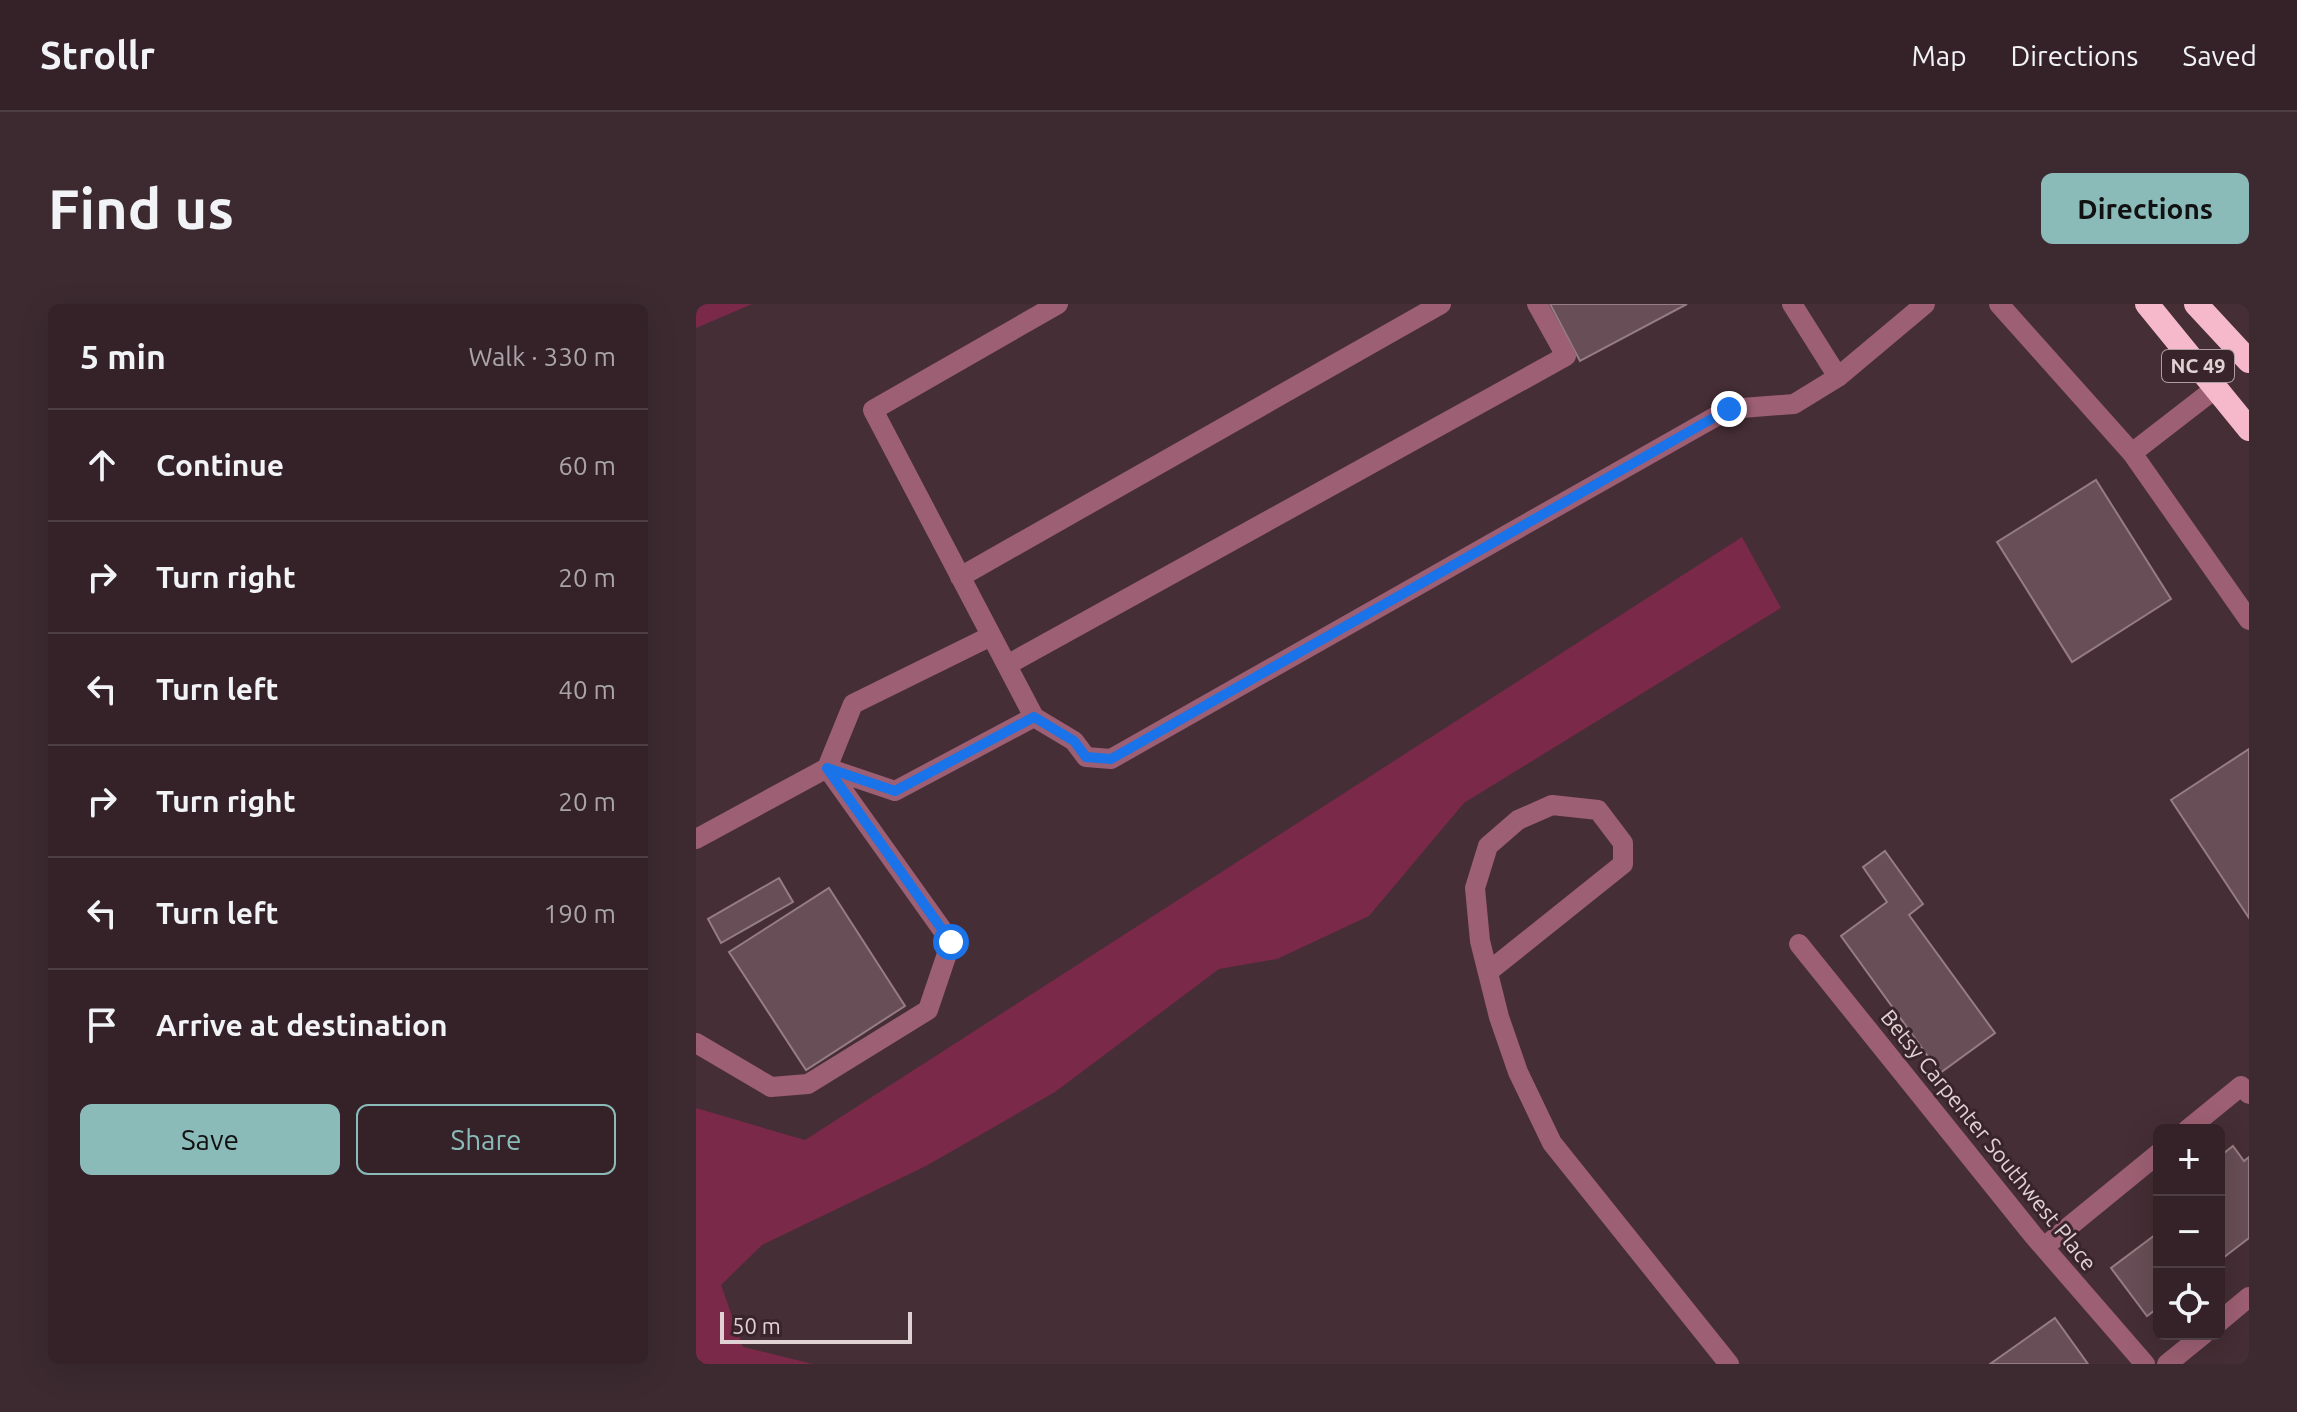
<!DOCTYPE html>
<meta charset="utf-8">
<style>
body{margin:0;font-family:Ubuntu,sans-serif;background:#3c2a30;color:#f1f3f6}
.controls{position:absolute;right:24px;bottom:24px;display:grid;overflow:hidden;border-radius:12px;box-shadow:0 8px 32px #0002}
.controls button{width:72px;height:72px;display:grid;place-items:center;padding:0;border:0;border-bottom:2px solid #4e3f45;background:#342228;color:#f1f3f6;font:40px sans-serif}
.scale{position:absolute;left:24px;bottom:20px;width:192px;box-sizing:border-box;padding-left:8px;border:4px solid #e0d1d5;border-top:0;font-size:22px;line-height:28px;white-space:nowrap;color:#e0d1d5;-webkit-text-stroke:6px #3a242b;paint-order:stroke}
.stop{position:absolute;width:24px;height:24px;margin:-18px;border:6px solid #1a73e8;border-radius:50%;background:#fff}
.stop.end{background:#1a73e8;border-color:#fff;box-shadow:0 2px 8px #0008}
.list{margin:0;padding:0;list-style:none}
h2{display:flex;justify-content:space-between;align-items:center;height:104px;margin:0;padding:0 32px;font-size:34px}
h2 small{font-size:26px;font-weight:400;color:#a9a4a8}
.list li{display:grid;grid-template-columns:52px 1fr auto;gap:24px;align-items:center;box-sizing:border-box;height:112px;padding:0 32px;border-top:2px solid #4e3f45}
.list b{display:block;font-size:30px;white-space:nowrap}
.list em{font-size:26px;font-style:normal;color:#a9a4a8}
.actions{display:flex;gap:16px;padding:24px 32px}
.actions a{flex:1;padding:18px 0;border:2px solid #8bbbb9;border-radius:12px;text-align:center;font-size:28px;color:#8bbbb9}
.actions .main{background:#8bbbb9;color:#111}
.icon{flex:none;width:44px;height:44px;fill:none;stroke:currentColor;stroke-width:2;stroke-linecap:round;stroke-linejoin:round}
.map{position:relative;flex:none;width:1553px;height:1060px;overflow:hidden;border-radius:12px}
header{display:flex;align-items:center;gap:48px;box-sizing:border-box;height:112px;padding:0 40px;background:#342228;border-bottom:2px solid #4e3f45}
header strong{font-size:38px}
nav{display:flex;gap:44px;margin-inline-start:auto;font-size:28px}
.intro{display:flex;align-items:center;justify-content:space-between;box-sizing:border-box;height:192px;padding:0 48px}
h1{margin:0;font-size:56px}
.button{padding:20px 36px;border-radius:12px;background:#8bbbb9;color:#111;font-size:28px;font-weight:700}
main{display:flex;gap:48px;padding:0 48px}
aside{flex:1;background:#342228;border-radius:12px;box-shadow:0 8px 32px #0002}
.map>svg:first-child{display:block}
.green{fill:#7a2949}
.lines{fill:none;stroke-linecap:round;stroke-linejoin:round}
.stream{stroke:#490424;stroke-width:8}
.building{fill:#684e56;stroke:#977c84;stroke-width:2}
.minor{stroke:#9d5f73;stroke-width:20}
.highway{stroke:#f6b8cb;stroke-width:24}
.route{stroke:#1a73e8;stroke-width:10}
.labels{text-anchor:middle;stroke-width:6;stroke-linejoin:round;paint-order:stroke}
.shield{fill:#3a242b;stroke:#ae9da2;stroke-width:2}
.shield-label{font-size:20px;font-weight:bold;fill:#e0d1d5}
.street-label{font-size:22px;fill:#e0d1d5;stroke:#3a242b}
</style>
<header>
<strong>Strollr</strong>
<nav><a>Map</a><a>Directions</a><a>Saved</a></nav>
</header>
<div class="intro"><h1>Find us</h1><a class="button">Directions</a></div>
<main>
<aside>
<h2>5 min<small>Walk · 330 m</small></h2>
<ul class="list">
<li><svg class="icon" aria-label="ahead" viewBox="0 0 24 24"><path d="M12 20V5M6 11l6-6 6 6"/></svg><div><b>Continue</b></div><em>60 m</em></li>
<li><svg class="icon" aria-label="right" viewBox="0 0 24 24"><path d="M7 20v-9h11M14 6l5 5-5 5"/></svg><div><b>Turn right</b></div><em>20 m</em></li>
<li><svg class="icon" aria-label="left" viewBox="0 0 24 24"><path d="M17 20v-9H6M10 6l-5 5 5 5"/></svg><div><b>Turn left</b></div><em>40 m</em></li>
<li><svg class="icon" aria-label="right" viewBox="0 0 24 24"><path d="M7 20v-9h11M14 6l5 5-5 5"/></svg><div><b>Turn right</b></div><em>20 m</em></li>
<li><svg class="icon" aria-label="left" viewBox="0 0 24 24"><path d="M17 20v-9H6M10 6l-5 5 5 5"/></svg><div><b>Turn left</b></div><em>190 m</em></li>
<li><svg class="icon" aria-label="arrive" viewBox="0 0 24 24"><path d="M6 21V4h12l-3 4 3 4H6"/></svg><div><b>Arrive at destination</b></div></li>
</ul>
<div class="actions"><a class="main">Save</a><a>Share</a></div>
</aside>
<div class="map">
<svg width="1553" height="1060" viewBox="0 0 1553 1060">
<rect width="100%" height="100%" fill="#452e35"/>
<path class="green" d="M0 0H56L0 24Z
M1046 233 1085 304 768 499 673 612 581 655 523 665 359 788 230 862 66 941 25 981 47 1043 117 1060H0V804L109 836Z"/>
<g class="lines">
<path class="stream" d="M0 1059 2 1060"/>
</g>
<path class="building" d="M854 0H991L884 57Z
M1400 176 1475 295 1376 358 1301 238Z
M1553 445V614L1475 496Z
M1189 547 1227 600 1213 611 1299 729 1244 769 1145 632 1191 598 1167 563Z
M83 574 97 598 25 639 12 615Z
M133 584 209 702 110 766 33 648Z
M1537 842 1548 857 1553 853V934L1523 957V853Z
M1463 928V1003L1451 1012 1415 964Z
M1359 1014 1392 1060H1294Z"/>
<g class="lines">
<path class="minor" d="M362 0 177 106 338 413 378 437 390 453 415 455 1033 105 1098 100 1142 73 1229 0
M1096 0 1142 73
M1303 0 1436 149 1553 316
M1436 149 1520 84
M264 273 745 0
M311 361 870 52 841 0
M131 464 199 487 338 413
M0 535 131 464 157 400 295 332
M1103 640 1337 931 1449 1060
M792 668 927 560V539L902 506 856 501 822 516 792 542 779 584 784 637 803 713 822 768 856 839 1033 1060
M0 739 75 783 112 780 232 706 255 638 131 464
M1491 826 1545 782 1553 790
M1348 943 1463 849
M1523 1018 1553 993
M1471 1060 1508 1030"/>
<path class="highway" d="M1451 0 1553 125
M1500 0 1553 57"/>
</g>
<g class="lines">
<path class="route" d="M255 638 131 464 199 487 338 413 378 437 390 453 415 455 1033 105"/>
</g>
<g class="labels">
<rect class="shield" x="1466" y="46" width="72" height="32" rx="6"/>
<g class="shield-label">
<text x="1502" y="69">NC 49</text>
</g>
<g class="street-label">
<text transform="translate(1293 836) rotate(51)" y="8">Betsy Carpenter Southwest Place</text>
</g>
</g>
</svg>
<div class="controls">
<button>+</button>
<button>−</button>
<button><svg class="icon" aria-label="locate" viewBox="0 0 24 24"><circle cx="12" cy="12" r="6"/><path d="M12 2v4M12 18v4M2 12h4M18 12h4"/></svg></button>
</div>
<div class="scale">50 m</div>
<div class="stop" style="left:255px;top:638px"></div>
<div class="stop end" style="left:1033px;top:105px"></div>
</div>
</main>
